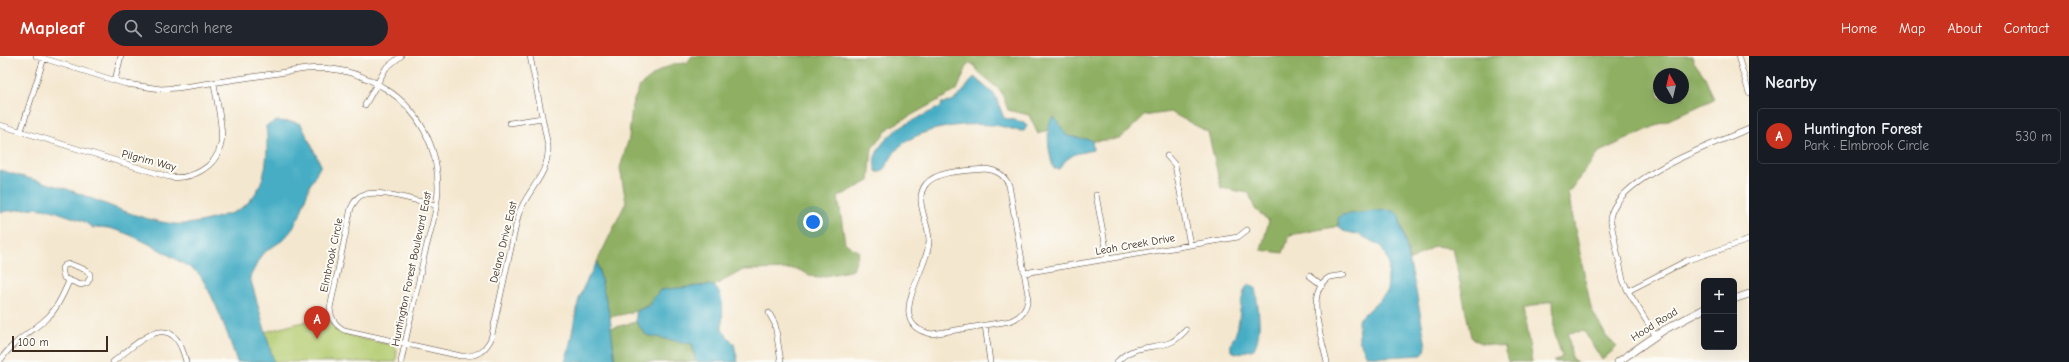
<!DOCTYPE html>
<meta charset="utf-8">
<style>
body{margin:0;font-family:"Comic Neue",sans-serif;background:#20242c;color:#f1f3f6}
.controls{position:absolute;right:12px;bottom:12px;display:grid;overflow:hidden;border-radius:6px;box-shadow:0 4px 16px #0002}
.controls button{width:36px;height:36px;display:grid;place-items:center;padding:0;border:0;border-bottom:1px solid #363941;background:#171b24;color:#f1f3f6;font:20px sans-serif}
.compass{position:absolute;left:1653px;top:12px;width:36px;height:36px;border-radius:50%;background:#171b24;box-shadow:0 4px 16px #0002;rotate:352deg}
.scale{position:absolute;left:12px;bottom:10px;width:96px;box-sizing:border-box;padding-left:4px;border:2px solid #3b2a1e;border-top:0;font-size:11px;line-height:14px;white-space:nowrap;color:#3b2a1e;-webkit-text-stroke:3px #fdfcf7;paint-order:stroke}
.you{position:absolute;left:813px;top:166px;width:14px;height:14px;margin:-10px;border:3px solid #fff;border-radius:50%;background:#1a73e8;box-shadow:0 0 0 6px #1a73e833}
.badge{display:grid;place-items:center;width:26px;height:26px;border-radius:50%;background:#c8321e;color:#fff;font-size:13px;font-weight:700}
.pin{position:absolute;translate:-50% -33px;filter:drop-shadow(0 1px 2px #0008)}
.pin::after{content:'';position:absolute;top:21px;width:14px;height:12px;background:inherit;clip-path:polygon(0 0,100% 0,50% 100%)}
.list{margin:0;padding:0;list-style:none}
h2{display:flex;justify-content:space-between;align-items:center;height:52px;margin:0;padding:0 16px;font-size:17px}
h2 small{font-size:13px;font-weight:400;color:#9ea1a6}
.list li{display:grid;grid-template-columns:26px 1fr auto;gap:12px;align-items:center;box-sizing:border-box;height:56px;margin:0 8px 8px;padding:0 8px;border:1px solid #363941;border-radius:6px}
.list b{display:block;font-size:15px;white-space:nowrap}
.list p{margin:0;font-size:13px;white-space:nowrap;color:#9ea1a6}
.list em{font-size:13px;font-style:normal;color:#9ea1a6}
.icon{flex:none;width:22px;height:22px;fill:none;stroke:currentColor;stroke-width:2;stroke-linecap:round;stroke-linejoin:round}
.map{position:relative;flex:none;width:1749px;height:306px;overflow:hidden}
header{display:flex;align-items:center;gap:24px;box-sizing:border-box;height:56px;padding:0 20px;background:#c8321e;color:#fff}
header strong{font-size:19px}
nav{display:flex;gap:22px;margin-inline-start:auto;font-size:14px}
.search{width:280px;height:36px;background:#20242c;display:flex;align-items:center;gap:10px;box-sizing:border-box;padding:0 14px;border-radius:22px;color:#9ea1a6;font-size:15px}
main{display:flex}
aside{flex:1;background:#171b24}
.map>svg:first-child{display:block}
.green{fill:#b4cc71;stroke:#787b48}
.forest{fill:#8fb063;stroke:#656d40;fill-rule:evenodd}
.water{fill:#46adc5;stroke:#406c72}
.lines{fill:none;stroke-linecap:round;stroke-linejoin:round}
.street-casing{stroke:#574639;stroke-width:6}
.secondary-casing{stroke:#574639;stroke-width:8}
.street{stroke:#fff;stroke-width:5}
.secondary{stroke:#fff;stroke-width:7}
.labels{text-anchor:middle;stroke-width:4;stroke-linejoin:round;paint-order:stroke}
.street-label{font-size:11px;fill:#3b2a1e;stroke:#fdfcf7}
</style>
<header>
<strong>Mapleaf</strong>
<div class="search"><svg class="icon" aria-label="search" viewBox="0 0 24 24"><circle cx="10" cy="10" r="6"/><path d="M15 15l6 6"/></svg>Search here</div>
<nav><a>Home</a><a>Map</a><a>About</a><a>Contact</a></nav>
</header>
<main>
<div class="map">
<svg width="1749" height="306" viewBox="0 0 1749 306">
<rect width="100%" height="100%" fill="#fdfcf7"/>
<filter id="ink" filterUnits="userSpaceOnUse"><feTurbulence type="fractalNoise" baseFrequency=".025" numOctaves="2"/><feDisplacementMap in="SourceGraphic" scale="8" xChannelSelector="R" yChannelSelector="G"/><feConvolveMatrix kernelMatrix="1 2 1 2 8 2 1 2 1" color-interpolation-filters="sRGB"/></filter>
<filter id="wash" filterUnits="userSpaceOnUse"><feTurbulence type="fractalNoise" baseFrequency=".012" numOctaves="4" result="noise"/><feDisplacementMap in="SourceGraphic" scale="16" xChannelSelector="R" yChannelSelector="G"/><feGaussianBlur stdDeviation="0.9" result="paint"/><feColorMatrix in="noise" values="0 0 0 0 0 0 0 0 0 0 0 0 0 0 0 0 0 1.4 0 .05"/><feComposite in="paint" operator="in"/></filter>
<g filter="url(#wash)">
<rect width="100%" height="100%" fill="#f4e7cf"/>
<path class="green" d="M326 260C338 283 371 284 394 289L397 294 396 306H274L265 276Z"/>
<path class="forest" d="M692 0H1692L1694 6 1705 21 1714 43 1599 96 1568 137 1591 252 1606 280 1617 291 1602 304 1584 275 1568 277 1572 303 1577 306H1553L1562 301 1554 274 1553 244 1523 253 1532 306H1508L1504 291C1493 288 1479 289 1471 281L1453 192 1434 190 1410 205 1399 160 1372 155 1364 158 1342 159 1338 166 1339 170 1290 179 1283 197 1261 194 1269 165 1255 153 1249 137 1221 132 1208 76 1170 56 1144 60 1120 83 1093 85 1067 80 1047 68 1048 74 1038 78 1029 59 1008 54 1001 35 981 19 973 8H968L957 34 890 71 872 92 869 125 838 141 845 187 859 196 853 214 816 222 797 213 743 214 714 230 660 234C647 256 633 256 610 261L597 206 626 146 620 112 629 82 632 49 640 30 659 15 673 8 687 7ZM1659 18H1683V42H1659Z
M636 266 646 279 692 288 696 306H615L611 272Z"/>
<path class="water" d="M974 21 995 39 1004 62 1024 66 1027 70 1024 75C1013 75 1002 69 991 69 962 67 922 71 899 91 892 98 888 109 881 116H877C874 111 874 106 875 101 885 73 918 63 942 50L941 47C957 48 965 32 974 21Z
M1052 62H1055L1067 80 1092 84 1093 94 1075 98 1066 104 1059 113H1054C1049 101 1045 72 1052 62Z
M277 65 295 66 301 68 321 109 310 129 300 159 291 175 283 184 262 198 250 221 274 306H237C228 278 216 245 200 219 196 214 188 211 182 207 164 196 115 166 93 172L83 165 51 154 34 152 0 156V114C22 121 45 126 67 133 100 145 139 164 174 168 187 169 202 166 215 162 223 159 232 158 238 154 267 137 269 100 266 70Z
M1386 154 1394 155 1399 160 1415 229 1426 290 1425 295 1422 299 1386 301 1367 300 1359 284 1358 264 1387 236 1389 207 1381 190 1360 179 1343 175 1339 170 1338 162 1342 159Z
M597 206 610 261 615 306H565C571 288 573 270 577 251 580 235 589 220 597 206Z
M1249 228 1255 232C1258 250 1263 276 1254 293L1236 298 1231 295C1229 285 1237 279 1238 269 1240 259 1241 233 1249 228Z
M708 229 714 230C726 241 722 259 722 274L734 288 738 306H696L692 288 646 279 636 266V255L648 250 660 234Z"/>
</g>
<g filter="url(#ink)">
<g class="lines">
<g class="street-casing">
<path id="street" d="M36 0 126 28 161 33 177 32 306 13C336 10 361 17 386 33 419 54 438 91 438 131 438 155 428 181 423 205 416 239 408 272 401 306
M1738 0 1749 37
M115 24 121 0
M365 49 386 12 401 0
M510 67 542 62
M0 69 169 121C191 124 216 112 221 88 224 72 216 44 214 27
M21 75 44 2
M1167 100 1175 109 1190 189
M984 113C997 114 1003 118 1009 129L1028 239C1028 252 1023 260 1010 265L932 278C881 269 930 212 929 184 929 166 913 144 926 128 938 114 967 115 984 113Z
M1096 139 1108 203
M435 149C418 146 376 131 360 140 356 143 353 148 351 152L330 252C331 262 334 268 344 274L461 300C476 301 484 296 491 283L518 160C526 134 550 119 548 90L530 0
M70 208 86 214 90 218V222L87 227 81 229 64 222 62 212 65 209Z
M1024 217 1238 181 1247 174
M1310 220 1322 229
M1628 235 1688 204 1749 184
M769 257 775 268 781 306
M985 269 990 306
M1655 279 1628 235 1623 224 1610 162C1617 121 1713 88 1749 73
M0 305C12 285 33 276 49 260 58 251 64 237 69 225
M113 306C140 285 173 250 186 306
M1117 306C1132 289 1149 293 1169 287 1176 285 1181 279 1186 274
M1327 306C1323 285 1304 237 1328 222 1332 220 1339 220 1344 219"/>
</g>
<g class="secondary-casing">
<path id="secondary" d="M1734 243 1749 238
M1618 306 1664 274 1704 253"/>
</g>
<use href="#street" class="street"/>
<use href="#secondary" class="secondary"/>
</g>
</g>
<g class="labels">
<g class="street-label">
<text transform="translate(149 104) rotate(15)" y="4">Pilgrim Way</text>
<text transform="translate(503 186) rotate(-76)" y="4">Delano Drive East</text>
<text transform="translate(1135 188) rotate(-10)" y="4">Leah Creek Drive</text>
<text transform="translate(331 199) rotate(-78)" y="4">Elmbrook Circle</text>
<text transform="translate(411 213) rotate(-78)" y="4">Huntington Forest Boulevard East</text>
<text transform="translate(1654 268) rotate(-32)" y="4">Hood Road</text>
</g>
</g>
</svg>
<div class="controls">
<button>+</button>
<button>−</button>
</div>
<svg class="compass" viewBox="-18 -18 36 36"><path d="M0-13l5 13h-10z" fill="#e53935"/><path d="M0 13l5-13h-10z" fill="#9ea1a6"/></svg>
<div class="scale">100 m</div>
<div class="you"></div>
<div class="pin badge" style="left:317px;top:283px">A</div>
</div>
<aside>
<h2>Nearby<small></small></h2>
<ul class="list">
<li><span class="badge">A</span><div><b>Huntington Forest</b><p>Park · Elmbrook Circle</p></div><em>530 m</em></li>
</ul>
</aside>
</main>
